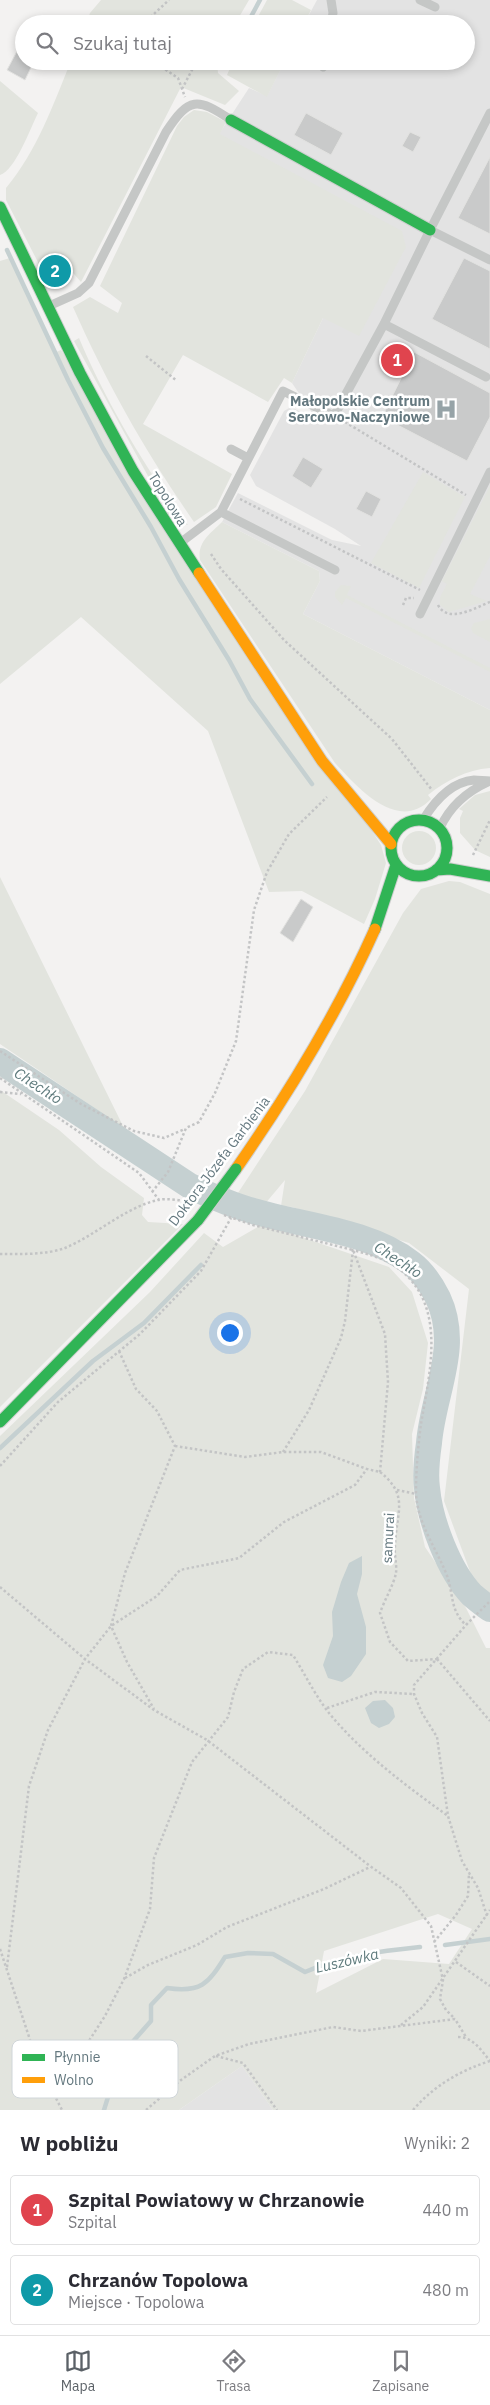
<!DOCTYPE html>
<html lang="pl">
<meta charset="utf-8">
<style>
body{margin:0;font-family:"IBM Plex Sans",sans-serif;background:#f2f2f3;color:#2b2b33}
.you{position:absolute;left:229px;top:1332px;width:18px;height:18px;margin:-12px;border:4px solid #fff;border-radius:50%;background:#1a73e8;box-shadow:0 0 0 8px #1a73e833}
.badge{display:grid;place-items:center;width:32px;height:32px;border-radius:50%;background:#5b6167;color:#fff;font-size:16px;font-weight:700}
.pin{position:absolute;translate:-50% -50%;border:2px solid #fff;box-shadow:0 1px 5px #0006}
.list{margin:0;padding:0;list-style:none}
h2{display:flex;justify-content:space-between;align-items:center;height:65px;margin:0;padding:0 20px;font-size:21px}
h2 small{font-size:16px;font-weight:400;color:#7c7c81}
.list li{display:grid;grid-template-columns:32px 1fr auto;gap:15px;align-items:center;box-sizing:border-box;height:70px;margin:0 10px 10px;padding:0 10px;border:1px solid #e1e1e2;border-radius:5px}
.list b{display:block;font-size:19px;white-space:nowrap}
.list p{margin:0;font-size:16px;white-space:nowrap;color:#7c7c81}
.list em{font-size:16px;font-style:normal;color:#7c7c81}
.icon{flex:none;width:28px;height:28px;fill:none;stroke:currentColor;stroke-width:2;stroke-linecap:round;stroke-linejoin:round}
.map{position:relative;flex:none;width:490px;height:2110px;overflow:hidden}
.search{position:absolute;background:#fff;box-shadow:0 2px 8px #0003;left:15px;right:15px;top:15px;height:55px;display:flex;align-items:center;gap:12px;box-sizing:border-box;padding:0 18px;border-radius:28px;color:#7c7c81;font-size:19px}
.sheet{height:225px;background:#fff}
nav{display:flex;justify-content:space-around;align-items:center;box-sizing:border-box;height:70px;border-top:1px solid #e1e1e2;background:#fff;font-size:14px;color:#7c7c81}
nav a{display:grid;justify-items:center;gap:2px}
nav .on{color:#5b6167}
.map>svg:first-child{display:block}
.built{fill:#e3e3e3}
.green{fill:#e2e4de;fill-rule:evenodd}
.water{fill:#c5d0d1}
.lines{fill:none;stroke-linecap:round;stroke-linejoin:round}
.stream{stroke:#c5d0d1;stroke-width:4.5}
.river{stroke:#c5d0d1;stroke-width:26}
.building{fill:#c9caca;stroke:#e2e2e0}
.fast-casing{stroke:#cecfcf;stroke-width:13}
.slow-casing{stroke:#cecfcf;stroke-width:13}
.path{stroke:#c3c4c5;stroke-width:2.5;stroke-dasharray:2.5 2.5;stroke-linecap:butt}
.lane{stroke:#c5c7c6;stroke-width:9}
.fast{stroke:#30b455;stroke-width:11}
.slow{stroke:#ff9f0a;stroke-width:11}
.fast-bridge-casing{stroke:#cecfcf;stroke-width:13;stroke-linecap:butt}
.fast-bridge{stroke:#30b455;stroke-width:11}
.labels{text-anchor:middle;stroke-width:5;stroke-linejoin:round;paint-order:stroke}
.poi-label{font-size:14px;font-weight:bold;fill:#64787f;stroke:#fff;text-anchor:end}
.street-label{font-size:14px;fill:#64787f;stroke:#fff}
.water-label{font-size:15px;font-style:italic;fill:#5f7b7d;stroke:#fff}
.key{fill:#fff;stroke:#d0d6d9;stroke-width:1}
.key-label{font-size:14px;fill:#64787f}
</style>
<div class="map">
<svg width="490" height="2110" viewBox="0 0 490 2110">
<rect width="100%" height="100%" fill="#f3f2f1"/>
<path class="built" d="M317 0H490V710L303 614 320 581 319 571 222 522 238 493 332 540 361 546 335 529 256 486 250 475 284 411 291 407 317 420 292 383 323 318 219 134 249 88 267 96 285 61H466V24H304Z
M242 2066 273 2110H179Z"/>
<path class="green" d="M101 0H249L235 24H86L90 13Z
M267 0H292L311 10 304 24H254Z
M71 61H217L218 73 239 91 225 105 181 87 81 282 60 258 41 268 6 200V188C37 151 53 105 71 61Z
M233 61H285L267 97 227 75Z
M0 81 38 113C31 127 15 171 0 175Z
M194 110 207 112 226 122 220 134 402 231 406 247 359 336 323 318 292 383 284 378 268 402 183 355 143 424 232 474 216 507 194 522C145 451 108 386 73 307L90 297 118 313 122 303 100 286 177 126 184 117Z
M10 258 54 353 61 350 381 845 386 863 375 899 364 924 302 891 269 892 208 731 81 617 0 684V261Z
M79 338C105 400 147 472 188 525L176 522 171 518 74 341Z
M423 472 465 497 419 588 371 563Z
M490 486V556L470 594 487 601 449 612 440 605V597L447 584 442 581Z
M222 522 319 571 320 581 303 614 490 710V768C466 770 447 780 428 795L431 799C398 833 359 789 335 763L200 560C197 542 210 534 222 522Z
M341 585 351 586 347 595 490 668V672L346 598 342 605 335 597V592Z
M490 619V642L473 633 471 628 474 623Z
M490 791V857L475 850 460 833V818L463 811 459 809 475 795Z
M402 848a17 17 0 1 1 34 0a17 17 0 1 1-34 0Z
M0 877 124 1128 0 1044Z
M449 881 460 882 490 894V1599L475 1585 444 1501 469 1289 409 1243 292 1207 281 1206 285 1180 264 1205 236 1196 305 1091 403 913 421 889Z
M0 1090 59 1130 101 1167 144 1198 142 1215 148 1222 183 1224 0 1407Z
M263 1224 389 1267 412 1292 428 1343 423 1389 412 1434 414 1498 425 1547 466 1608 486 1648H490V2110H273L242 2066 179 2110H0V1436L150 1292 204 1233 223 1247ZM438 1914 472 1929 449 1964 383 1959 316 1993 324 1951Z"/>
<path class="water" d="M362 1556V1574L357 1594 366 1627V1654L351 1676 342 1682 328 1678 323 1665 333 1636 332 1612 341 1582 349 1563Z
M385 1700 393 1708 395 1717 389 1724 379 1728 371 1723 365 1708 373 1701Z"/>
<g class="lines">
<path class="stream" d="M247 24 260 0
M7 250 68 380 103 448 151 527 179 579 229 660 250 699 312 784
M245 1219 254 1212 256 1205
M0 1448 93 1361 144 1323 201 1265
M445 1945 490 1939
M104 2110 121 2055 151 2021V2005L167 1988C201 1993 208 1984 225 1957L248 1953 273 1954 305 1972C342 1956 381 1951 420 1947"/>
<path class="river" d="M0 1061 190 1186C211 1196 231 1205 253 1211 303 1226 368 1230 411 1263 423 1272 431 1284 438 1298 461 1347 433 1393 429 1443 427 1457 425 1474 427 1488 430 1521 449 1571 472 1595 478 1600 484 1605 490 1609"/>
</g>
<path class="building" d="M24 38V61H34L25 80 7 70Z
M306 113 343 133 331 155 294 135Z
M410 132 421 137 413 152 402 146Z
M490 157V234L458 218Z
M464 258 490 271V349L432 319Z
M414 352 490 393V417L467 461 382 417Z
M303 457 323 469 311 488 292 476Z
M366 491 381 499 372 517 356 509Z
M301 899 313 907 293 942 280 933Z"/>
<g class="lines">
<g class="fast-casing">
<path id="fast" d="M231 120 430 230
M0 207 80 373 133 471 199 573
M391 848a28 28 0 1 1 56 0a28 28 0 1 1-56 0Z
M436 870 450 869 490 876
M375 929 396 865
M0 1422 198 1220"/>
</g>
<g class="slow-casing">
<path id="slow" d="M199 573 322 761 391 844
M236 1169C289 1093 337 1014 375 929"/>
</g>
<path class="path" d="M143 24 169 0
M160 61 166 70 178 78 185 97
M229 61 232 63
M182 89 193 68 206 61
M146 356 177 381
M345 422 466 495
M240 499 420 590
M211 554 221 569 284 640 392 739 432 790
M403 605 406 598H414
M438 605C448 624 475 608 490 602
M473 855 490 820
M0 1051 81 1104 134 1131 164 1138 185 1129
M0 1078 139 1173 159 1200
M0 1092 21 1094
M152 1192 168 1172 186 1128 199 1122 215 1093 236 1041 254 910 267 872 289 834 327 797
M224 1215 253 1225 353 1250 385 1334 388 1382 380 1472
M0 1254C20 1254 46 1255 65 1248 96 1235 126 1207 158 1200 167 1198 180 1200 189 1202
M119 1351 136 1389 157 1411 175 1446 125 1573 111 1626 127 1662 154 1709
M175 1446 245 1457 283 1452H321L367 1469
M283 1452 309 1410 341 1338 345 1321 353 1250C367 1254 380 1257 392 1264 449 1300 430 1370 421 1424 418 1446 416 1470 416 1492 417 1523 435 1546 446 1573 454 1592 449 1610 466 1625
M0 1466 58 1402 140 1334 201 1271 231 1218
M380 1472C410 1496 396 1512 395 1546 394 1555 397 1564 396 1573 394 1584 384 1601 380 1613L390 1642 408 1661 437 1659
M397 1490 416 1494
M0 1587 85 1659 154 1710 207 1740 370 1866 401 1888 431 1926 443 1980 440 1999 446 2010 455 2019
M437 1659 490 1721
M327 1708 375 1692 414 1694
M487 1916 478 1888 462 1861 448 1816 437 1737 422 1713 414 1694V1685L466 1625 490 1601
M434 1942 456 1915 468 1896 469 1873
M0 1949 37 2061 62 2110
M456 1962 490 1986
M7 1967 29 1786 48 1730 85 1659 111 1626 157 1596 180 1570 239 1558 284 1522 355 1485 367 1469 380 1472
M125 1978 148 1965 197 1945 227 1927 324 1889 370 1867
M401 2025 423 2007 490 1910
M458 2037C473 2037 481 2050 490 2061
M216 2056 243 2063 277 2110
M54 2095 105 2016 124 1979 150 1909 154 1858 192 1762 228 1717 234 1692 243 1669 268 1652 293 1655C306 1676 318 1701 334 1719 367 1757 408 1787 448 1816
M146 2110 181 2080 215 2056 249 2044 333 2027 361 2031 455 2019 466 2037
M413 2110C434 2086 459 2071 490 2061"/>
<path class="lane" d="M331 0 333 13 331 24
M420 0 435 7
M323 67 324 61
M431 228 490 113
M49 306 78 293 89 283 166 132C189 97 197 97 231 120
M384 324 486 377
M231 449 248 458
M221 512 335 570
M180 543 221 512 283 391 334 416 384 324 430 230 490 260
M420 614 490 472
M423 820C434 802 451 782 474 780 479 780 485 781 490 781
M440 828C450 806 466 792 488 782"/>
<use href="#fast" class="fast"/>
<use href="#slow" class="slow"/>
<g class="fast-bridge-casing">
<path id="fast-bridge" d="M198 1220 236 1169"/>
</g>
<use href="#fast-bridge" class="fast-bridge"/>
</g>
<defs>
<g id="hospital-bare" transform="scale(1.725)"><path d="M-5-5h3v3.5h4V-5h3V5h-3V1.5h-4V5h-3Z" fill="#96a3a7" stroke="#fff" stroke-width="2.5" paint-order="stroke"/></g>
</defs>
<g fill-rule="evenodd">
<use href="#hospital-bare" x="446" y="409"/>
</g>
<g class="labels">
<g class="poi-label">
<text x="430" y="406">Małopolskie Centrum<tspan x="430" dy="16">Sercowo-Naczyniowe</tspan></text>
</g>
<g class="street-label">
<text transform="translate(168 499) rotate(58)" y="5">Topolowa</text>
<text transform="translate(219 1161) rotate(-53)" y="5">Doktora Józefa Garbienia</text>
<text transform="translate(388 1538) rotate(-87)" y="5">samurai</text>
</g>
<g class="water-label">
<text transform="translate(38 1086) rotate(33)" y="5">Chechło</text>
<text transform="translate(398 1260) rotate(33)" y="5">Chechło</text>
<text transform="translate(347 1961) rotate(-13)" y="5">Luszówka</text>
</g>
</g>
<rect x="12" y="2040" width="166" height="58" rx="8" class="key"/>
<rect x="22" y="2054" width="23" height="7" fill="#30b455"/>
<rect x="22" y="2077" width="23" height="6" fill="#ff9f0a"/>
<g class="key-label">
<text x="54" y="2062">Płynnie</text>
<text x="54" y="2085">Wolno</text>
</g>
</svg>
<div class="you"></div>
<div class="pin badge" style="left:397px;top:360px;background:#e0444e">1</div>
<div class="pin badge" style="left:55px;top:271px;background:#0f9aa8">2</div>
<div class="search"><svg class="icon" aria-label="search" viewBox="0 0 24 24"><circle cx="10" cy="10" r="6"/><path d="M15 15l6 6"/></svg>Szukaj tutaj</div>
</div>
<section class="sheet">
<h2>W pobliżu<small>Wyniki: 2</small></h2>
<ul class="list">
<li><span class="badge" style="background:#e0444e">1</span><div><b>Szpital Powiatowy w Chrzanowie</b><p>Szpital</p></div><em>440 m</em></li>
<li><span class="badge" style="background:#0f9aa8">2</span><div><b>Chrzanów Topolowa</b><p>Miejsce · Topolowa</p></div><em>480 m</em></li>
</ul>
</section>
<nav>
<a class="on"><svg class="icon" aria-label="map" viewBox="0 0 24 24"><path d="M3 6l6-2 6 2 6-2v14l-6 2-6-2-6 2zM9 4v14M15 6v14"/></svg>Mapa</a>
<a><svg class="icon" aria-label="directions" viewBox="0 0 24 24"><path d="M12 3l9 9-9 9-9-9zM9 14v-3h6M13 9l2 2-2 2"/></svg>Trasa</a>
<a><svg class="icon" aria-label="saved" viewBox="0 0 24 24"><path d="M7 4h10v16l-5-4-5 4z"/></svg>Zapisane</a>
</nav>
